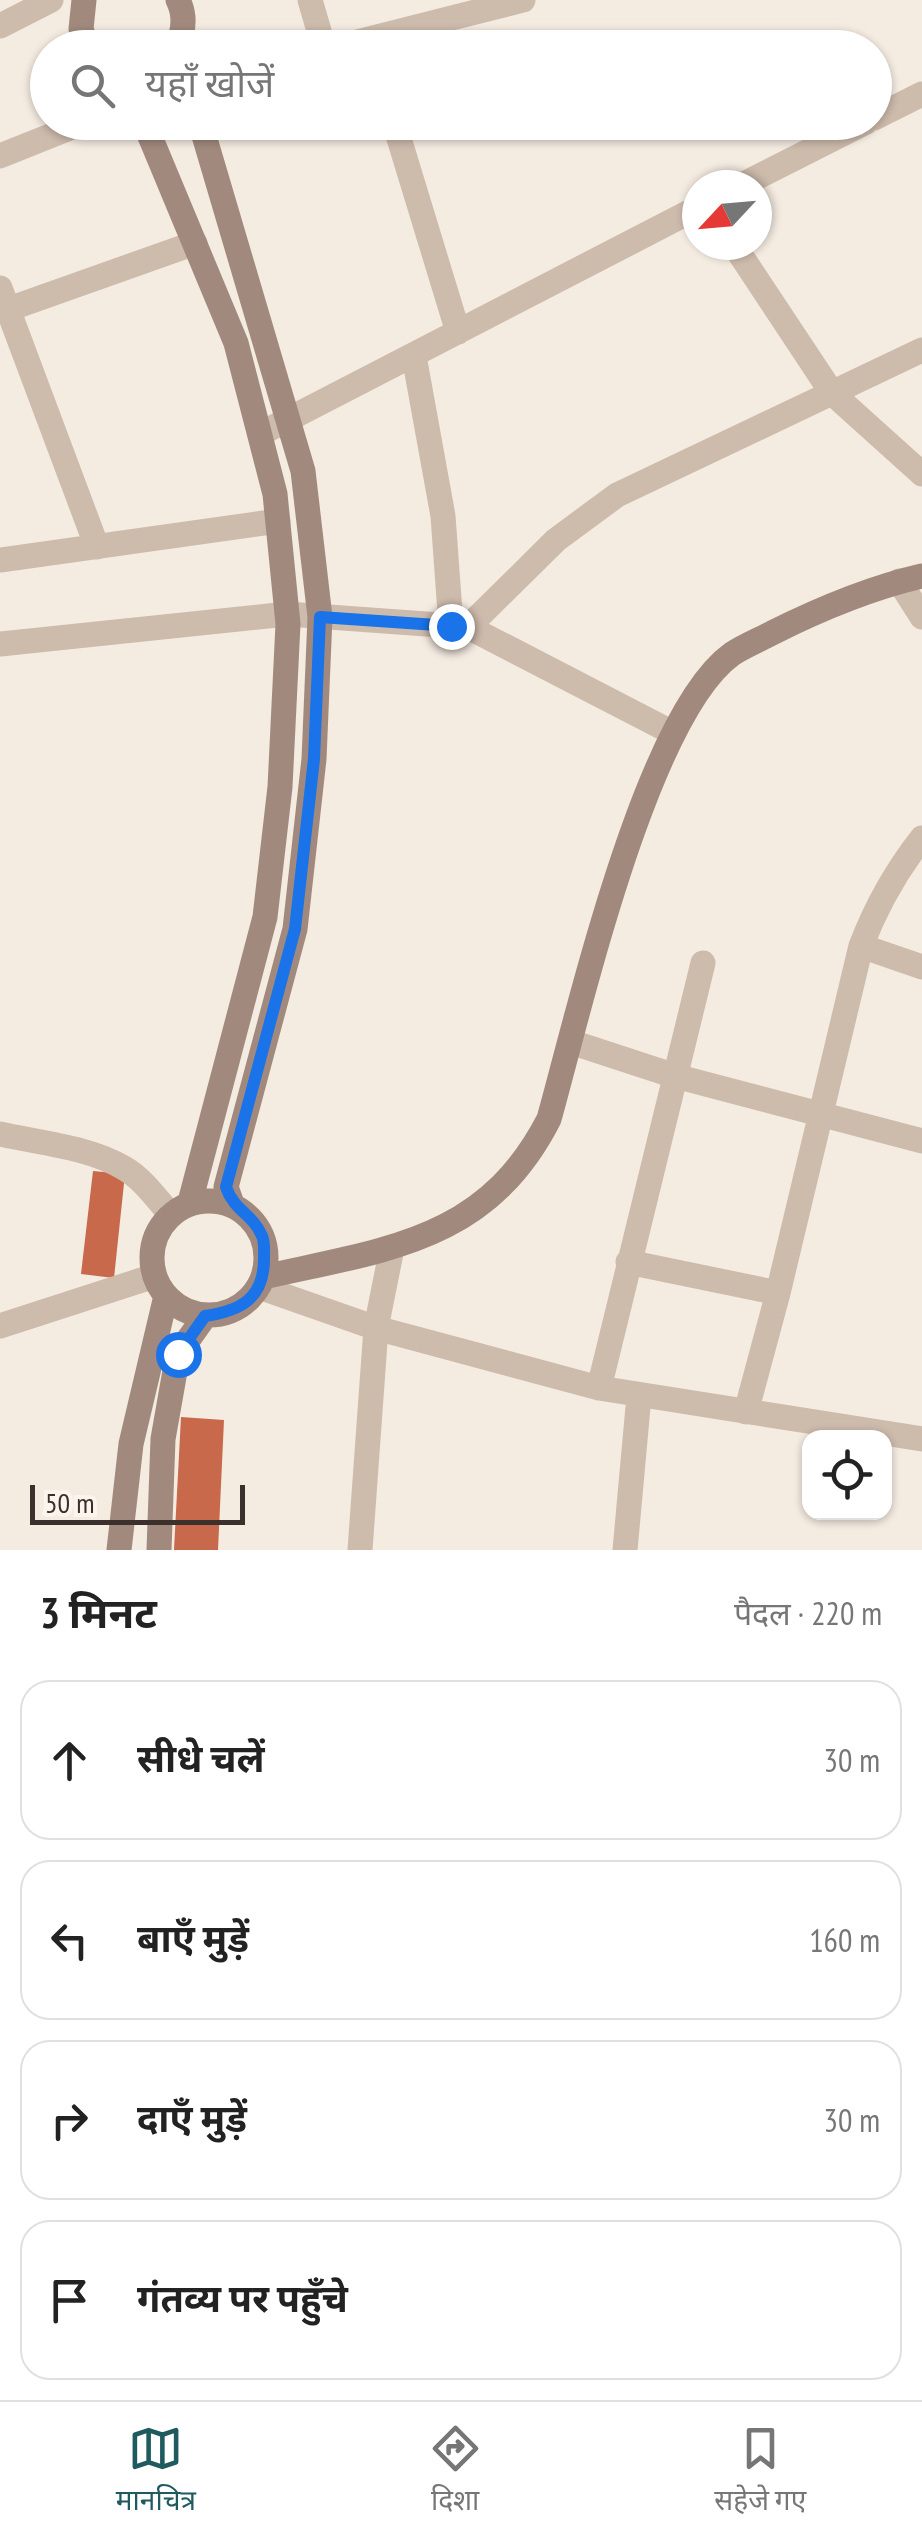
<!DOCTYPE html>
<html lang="hi">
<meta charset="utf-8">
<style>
body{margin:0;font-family:"PT Sans Narrow","Noto Sans Devanagari",sans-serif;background:#f2f2f2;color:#222}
.controls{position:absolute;right:30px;bottom:30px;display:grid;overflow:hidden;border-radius:20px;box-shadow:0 2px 8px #0004}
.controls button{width:90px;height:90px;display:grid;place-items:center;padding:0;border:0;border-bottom:2px solid #e0e0e0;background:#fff;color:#222;font:50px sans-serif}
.compass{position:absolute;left:682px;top:170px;width:90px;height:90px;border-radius:50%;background:#fff;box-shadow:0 2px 8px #0004;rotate:244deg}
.scale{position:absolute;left:30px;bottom:25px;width:215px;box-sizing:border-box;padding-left:10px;border:5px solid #3b302b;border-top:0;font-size:28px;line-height:35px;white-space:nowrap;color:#3b302b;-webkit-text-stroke:8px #fbf5ee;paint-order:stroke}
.stop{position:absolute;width:30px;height:30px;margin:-22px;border:8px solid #1a73e8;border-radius:50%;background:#fff}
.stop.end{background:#1a73e8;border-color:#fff;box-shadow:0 2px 10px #0008}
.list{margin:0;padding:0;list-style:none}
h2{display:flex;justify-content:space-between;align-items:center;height:130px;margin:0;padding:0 40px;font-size:42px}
h2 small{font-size:32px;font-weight:400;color:#767676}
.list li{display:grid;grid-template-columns:65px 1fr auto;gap:30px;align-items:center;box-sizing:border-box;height:160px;margin:0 20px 20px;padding:0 20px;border:2px solid #e0e0e0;border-radius:30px}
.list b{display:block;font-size:38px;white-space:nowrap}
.list em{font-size:32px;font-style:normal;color:#767676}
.icon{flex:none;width:55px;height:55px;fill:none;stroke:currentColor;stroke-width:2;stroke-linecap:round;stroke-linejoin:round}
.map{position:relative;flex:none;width:922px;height:1550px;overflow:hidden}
.search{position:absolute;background:#fff;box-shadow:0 2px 8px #0004;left:30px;right:30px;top:30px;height:110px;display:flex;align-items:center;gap:25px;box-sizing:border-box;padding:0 35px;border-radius:55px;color:#767676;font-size:38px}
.sheet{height:850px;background:#fff}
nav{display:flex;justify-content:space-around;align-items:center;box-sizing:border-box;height:140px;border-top:2px solid #e0e0e0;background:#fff;font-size:28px;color:#767676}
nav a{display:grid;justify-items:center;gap:5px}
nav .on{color:#1f5a5e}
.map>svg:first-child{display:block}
.building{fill:#c8694b}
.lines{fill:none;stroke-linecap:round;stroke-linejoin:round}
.minor{stroke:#cdbbac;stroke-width:25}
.secondary{stroke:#a18a7d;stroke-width:25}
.route{stroke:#1a73e8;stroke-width:12}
</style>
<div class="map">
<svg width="922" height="1550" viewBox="0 0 922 1550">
<rect width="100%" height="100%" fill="#f4ebe1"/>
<path class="building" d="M93 1171 125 1174 114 1278 81 1274Z
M181 1417 224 1420 218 1550H174Z"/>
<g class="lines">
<path class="minor" d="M310 0 324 48
M0 26 51 0
M333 48 523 0
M874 118 922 94
M394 122 458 332
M0 156 85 122
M742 185 866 122
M734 245 832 393 922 474
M0 288 97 547
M9 309 195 243
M414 356 443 516 451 626
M260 434 697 208
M0 560 278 521
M899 581 922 617
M468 627 556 540 617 495 922 350
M0 644 287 614 468 627 673 733
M861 946 922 967
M571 1042 675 1076 922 1141
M0 1134C40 1143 89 1147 124 1168 143 1179 156 1198 170 1214
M628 1262 778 1293
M259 1287 376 1328 599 1388 922 1439
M0 1326 154 1276
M599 1388 703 963
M746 1412 778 1293 861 946C876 907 896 871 922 838
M360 1550 376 1328 392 1248
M625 1550 639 1396"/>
<path class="secondary" d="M84 0 81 29 88 48
M176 48C184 32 186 16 178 0
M144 122 236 343 275 494 288 624 280 787 265 917 190 1202
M200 122 303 471 320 617 314 759 295 929 226 1187 232 1204
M152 1258a57 57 0 1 1 114 0a57 57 0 1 1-114 0Z
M264 1277C386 1249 486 1242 549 1119 579 1012 646 716 732 654 744 646 759 640 772 633 820 609 870 588 922 576
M119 1550 131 1444 166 1296
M159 1550 163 1439 178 1354 205 1316"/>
</g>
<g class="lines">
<path class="route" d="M178 1354 205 1316C241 1311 264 1298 264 1259 264 1251 265 1242 262 1236 253 1214 234 1211 226 1187L295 929 314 759 320 617 451 626"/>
</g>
</svg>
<div class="controls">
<button><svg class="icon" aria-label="locate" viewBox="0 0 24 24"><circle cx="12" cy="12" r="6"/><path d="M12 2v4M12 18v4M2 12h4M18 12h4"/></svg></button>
</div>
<svg class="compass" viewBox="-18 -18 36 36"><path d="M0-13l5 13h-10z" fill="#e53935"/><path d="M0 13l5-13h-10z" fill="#767676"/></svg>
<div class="scale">50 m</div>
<div class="stop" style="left:178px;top:1354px"></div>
<div class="stop end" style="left:451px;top:626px"></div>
<div class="search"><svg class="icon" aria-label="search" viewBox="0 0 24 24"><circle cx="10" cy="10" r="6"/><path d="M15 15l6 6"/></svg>यहाँ खोजें</div>
</div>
<section class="sheet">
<h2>3 मिनट<small>पैदल · 220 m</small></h2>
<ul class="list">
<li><svg class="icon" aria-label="ahead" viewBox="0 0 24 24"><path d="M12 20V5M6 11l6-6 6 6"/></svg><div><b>सीधे चलें</b></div><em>30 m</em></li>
<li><svg class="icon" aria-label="left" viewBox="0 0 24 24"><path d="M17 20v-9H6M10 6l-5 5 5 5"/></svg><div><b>बाएँ मुड़ें</b></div><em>160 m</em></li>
<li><svg class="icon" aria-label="right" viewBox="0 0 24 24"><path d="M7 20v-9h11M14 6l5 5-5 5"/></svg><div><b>दाएँ मुड़ें</b></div><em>30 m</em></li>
<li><svg class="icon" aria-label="arrive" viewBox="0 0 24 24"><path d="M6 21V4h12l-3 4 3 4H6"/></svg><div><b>गंतव्य पर पहुँचे</b></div></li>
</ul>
</section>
<nav>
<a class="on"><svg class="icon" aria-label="map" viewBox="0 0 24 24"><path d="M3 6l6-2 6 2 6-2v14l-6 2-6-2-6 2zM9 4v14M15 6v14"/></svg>मानचित्र</a>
<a><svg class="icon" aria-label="directions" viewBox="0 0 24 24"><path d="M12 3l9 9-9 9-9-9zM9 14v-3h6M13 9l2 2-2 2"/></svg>दिशा</a>
<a><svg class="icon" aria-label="saved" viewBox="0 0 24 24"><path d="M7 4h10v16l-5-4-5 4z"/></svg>सहेजे गए</a>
</nav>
